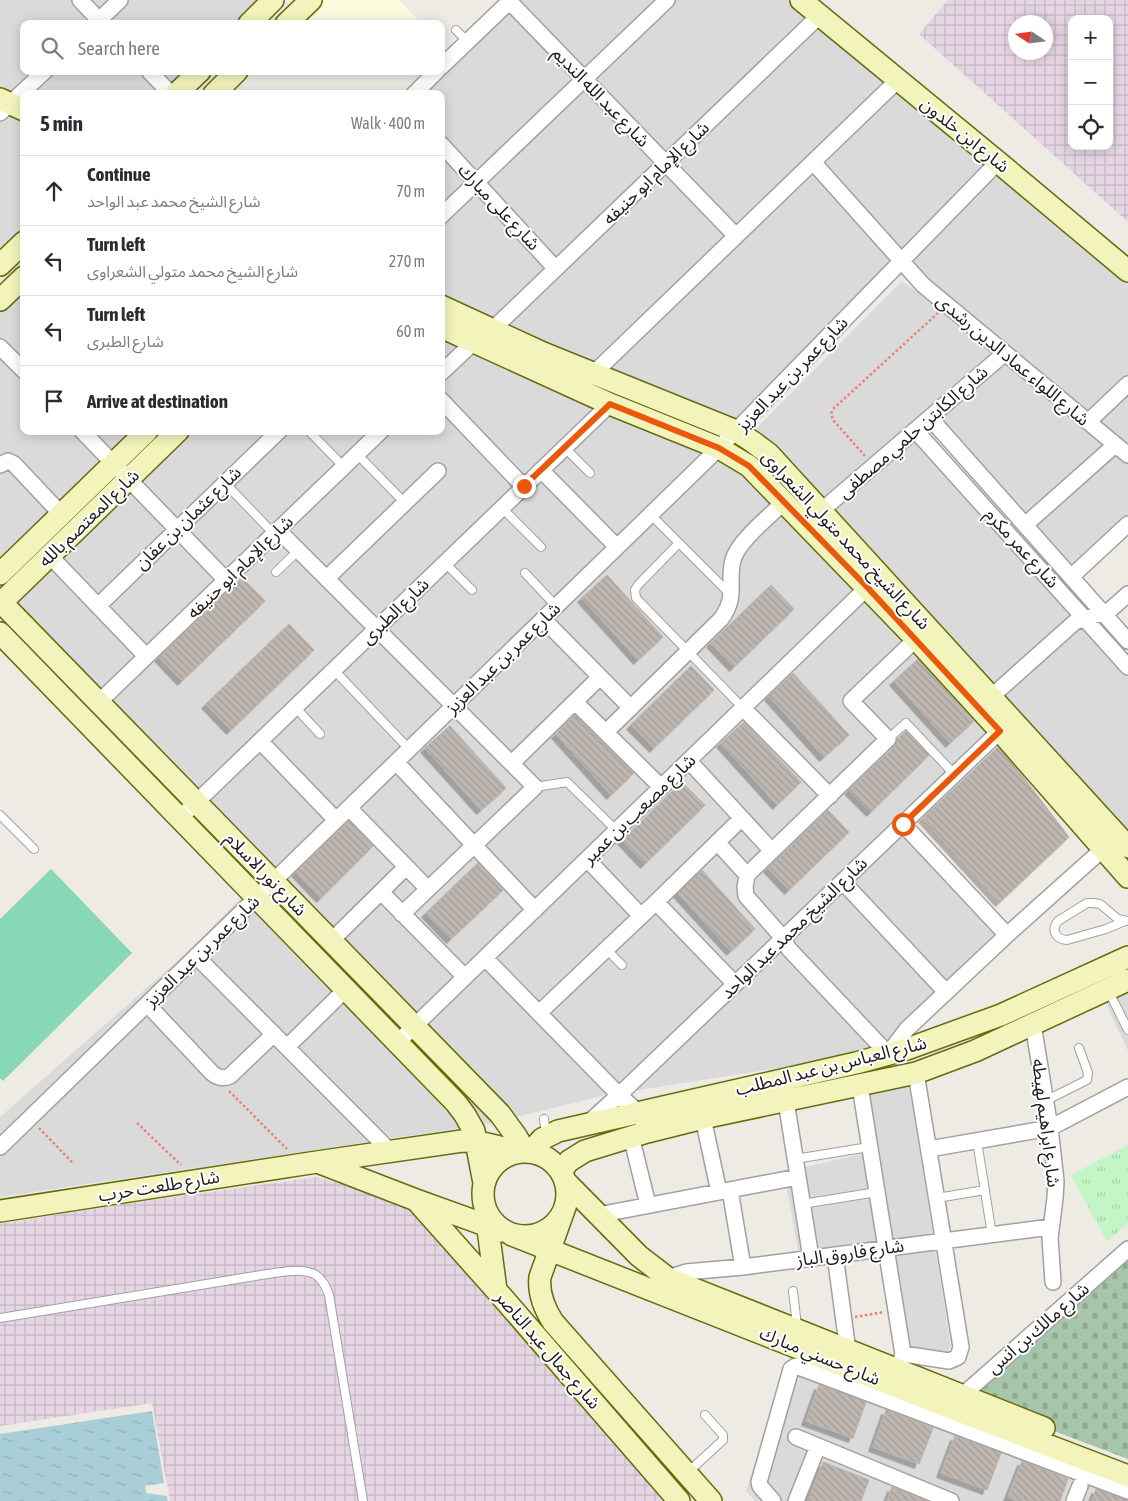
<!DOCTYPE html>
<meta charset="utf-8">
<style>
body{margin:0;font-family:"Asap Condensed","Noto Sans Arabic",sans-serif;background:#f2f2f3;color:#2b2b33}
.controls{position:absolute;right:15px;top:15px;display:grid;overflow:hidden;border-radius:10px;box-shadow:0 2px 12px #0003}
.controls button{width:45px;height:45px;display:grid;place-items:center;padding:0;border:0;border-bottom:1px solid #e1e1e2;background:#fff;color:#2b2b33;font:25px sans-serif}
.compass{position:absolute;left:1008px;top:15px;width:45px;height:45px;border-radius:50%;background:#fff;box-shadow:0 2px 12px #0003;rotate:283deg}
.stop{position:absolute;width:15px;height:15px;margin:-11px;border:4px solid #ea580c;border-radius:50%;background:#fff}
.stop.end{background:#ea580c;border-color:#fff;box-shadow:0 1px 5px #0008}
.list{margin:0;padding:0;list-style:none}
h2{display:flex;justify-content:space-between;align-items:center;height:65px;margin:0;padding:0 20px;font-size:21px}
h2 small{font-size:16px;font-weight:400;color:#7c7c81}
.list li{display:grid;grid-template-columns:32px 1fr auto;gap:15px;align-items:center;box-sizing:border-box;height:70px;padding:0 20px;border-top:1px solid #e1e1e2}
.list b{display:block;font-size:19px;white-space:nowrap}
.list p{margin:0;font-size:16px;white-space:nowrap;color:#7c7c81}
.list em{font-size:16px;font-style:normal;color:#7c7c81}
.icon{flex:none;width:28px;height:28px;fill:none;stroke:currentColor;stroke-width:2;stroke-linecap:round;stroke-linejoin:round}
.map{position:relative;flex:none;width:1128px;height:1501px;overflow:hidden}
.search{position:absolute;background:#fff;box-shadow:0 2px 12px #0003;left:20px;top:20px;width:425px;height:55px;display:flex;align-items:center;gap:12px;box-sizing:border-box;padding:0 18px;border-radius:10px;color:#7c7c81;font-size:19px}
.panel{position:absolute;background:#fff;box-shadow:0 2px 12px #0003;left:20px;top:90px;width:425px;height:345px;border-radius:10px}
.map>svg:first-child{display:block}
.residential{fill:#dbdada}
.industrial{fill:url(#industrial-grid);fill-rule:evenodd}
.education{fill:#fcfbde}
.cemetery{fill:url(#cemetery-stones)}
.park{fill:url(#park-tufts)}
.pitch{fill:#88d7b6}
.water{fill:url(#water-ripples)}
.building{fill:url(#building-back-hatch);stroke:#beb1a8;filter:url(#shadow)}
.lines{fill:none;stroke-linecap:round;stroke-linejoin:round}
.lane-casing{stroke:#a1a1a1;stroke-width:10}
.street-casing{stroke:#a1a1a1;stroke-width:18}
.secondary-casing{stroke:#646c0d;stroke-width:24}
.path{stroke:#ef7d74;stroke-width:2.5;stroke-dasharray:2.5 2.5;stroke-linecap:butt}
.lane{stroke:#fff;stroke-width:8}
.street{stroke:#fff;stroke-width:15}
.secondary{stroke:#f3f4bb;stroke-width:21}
.route{stroke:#ea580c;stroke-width:6}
.labels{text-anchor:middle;stroke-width:4;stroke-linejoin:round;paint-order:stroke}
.street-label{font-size:18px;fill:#1d1d1d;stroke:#fff}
</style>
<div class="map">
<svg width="1128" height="1501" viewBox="0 0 1128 1501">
<defs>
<pattern id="industrial-grid" width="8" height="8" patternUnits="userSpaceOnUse" patternTransform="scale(1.25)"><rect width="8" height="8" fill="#e6d6e4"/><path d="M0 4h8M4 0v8" fill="none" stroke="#c5b7c3"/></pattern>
<pattern id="cemetery-stones" width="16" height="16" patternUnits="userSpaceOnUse" patternTransform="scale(1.25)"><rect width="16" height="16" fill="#a7c5aa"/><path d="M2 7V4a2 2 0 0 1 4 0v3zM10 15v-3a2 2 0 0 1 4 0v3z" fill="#8fa992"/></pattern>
<pattern id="park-tufts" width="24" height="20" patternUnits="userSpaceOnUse" patternTransform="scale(1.25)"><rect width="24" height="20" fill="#c4f5c6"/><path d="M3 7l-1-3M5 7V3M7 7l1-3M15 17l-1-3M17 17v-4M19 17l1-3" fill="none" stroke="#a8d2aa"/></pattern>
<pattern id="water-ripples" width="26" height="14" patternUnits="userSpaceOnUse" patternTransform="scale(1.25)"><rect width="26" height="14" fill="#a8cfd8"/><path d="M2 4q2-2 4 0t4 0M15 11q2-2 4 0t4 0" fill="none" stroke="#90b1b9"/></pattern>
<pattern id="building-back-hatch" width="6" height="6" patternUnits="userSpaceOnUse" patternTransform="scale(1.25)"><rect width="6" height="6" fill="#beb6b1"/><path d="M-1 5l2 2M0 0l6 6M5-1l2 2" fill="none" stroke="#a39c98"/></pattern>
<filter id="shadow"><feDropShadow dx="-4.5" dy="4.5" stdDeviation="0" flood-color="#0004"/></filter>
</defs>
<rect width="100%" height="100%" fill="#eeeae4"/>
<path class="residential" d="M0 0H269L244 24H24V71H195L172 94H24V237L0 260Z
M509 0H796L995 162 735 427 495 330 557 269 441 144V94H415Z
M441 155 546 268 479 332 515 351 739 446 902 281 1003 353 814 516 998 730 901 823 1011 944 887 1051 601 1096 488 1124 0 1197V1117L184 955 256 883 0 617V283L24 260V431H441Z
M998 164 1128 274V524L1071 577 931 418 1007 353 903 262Z
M915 431 1128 667V845L821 511Z
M1128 969V1051L1096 983Z
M905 1062 951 1347 946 1353H896L882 1245 799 1256 784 1172 866 1153 853 1075Z
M791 1355 1128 1483V1501H755L746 1491Z"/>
<path class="industrial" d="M948 0H1128V222L919 34ZM1072 19H1109V146H1072ZM1016 22H1046V52H1016Z
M317 1177 412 1204 663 1501H170L152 1403 0 1426V1224L125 1204Z"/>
<path class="education" d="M323 0H399L422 24H299Z"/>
<path class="cemetery" d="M1128 1252V1459L961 1396Z"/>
<path class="park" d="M1128 1145V1223L1107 1242 1071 1175Z"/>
<path class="pitch" d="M51 869 132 953 3 1081 0 1078V919Z"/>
<path class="water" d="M152 1411 164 1483 145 1486 146 1493 167 1496 168 1501H0V1434Z"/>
<path class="building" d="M607 575 663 637 638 660 582 598Z
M242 578 265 601 182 681 159 657Z
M771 585 794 609 734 667 711 643Z
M289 624 314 650 231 730 206 704Z
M918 659 974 721 950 743 894 681Z
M691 666 714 690 654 748 631 725Z
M793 673 849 735 824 757 769 696Z
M575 715 634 773 611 795 556 734Z
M744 722 801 782 777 805 721 743Z
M450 726 506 788 481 810 425 748Z
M906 731 929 755 871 812 849 790 895 746 897 740Z
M998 747 1021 774 1069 837 1000 902 923 818Z
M682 782 705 805 645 864 622 840Z
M828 810 849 832 789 890 768 868Z
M349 821 373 846 321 898 296 872Z
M478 863 503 890 451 939 426 913Z
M702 870 755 929 731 951 678 893Z
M819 1385 866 1402 853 1438 806 1421Z
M886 1410 933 1428 919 1464 873 1447Z
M955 1436 1001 1453 987 1490 941 1473Z
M1022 1461 1068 1479 1060 1501H1018L1008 1497Z
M823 1462 869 1480 861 1501H808Z
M892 1487 905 1492 926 1501H887Z
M1096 1489 1128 1500V1501H1092Z"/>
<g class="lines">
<g class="lane-casing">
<path id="lane" d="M456 30 468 42
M309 431 344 467
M565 448 590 473
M357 454 405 503
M225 483 274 534
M502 508 541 547
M651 515 730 594
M679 543 638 585 635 590 636 598 743 708
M445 563 472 590
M276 572 299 550
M525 573 556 606
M334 670 409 749
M295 707 320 734
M888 739 906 723 955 775
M535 787 567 782 617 831
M0 815 34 849
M1125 921 1106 929 1067 940C1055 939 1051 930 1058 921L1087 903H1093L1100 904 1118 919 1128 921
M606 949 622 965
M1109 992 1128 1030
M1045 1101 1087 1080 1088 1073 1079 1048
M544 1119 546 1134
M977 1141 992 1235
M795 1159 869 1147
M937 1198 985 1190
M802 1204 877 1192
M793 1291 797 1326
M0 1318 255 1276C271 1274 301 1266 316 1275 323 1280 326 1287 329 1295L363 1501
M687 1473 723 1440V1435L705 1415"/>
</g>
<g class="street-casing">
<path id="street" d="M80 0 103 24
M508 0 736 236
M95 24 120 0
M441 67 511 0
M149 71 171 94
M414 94 437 71
M0 113 45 71
M441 144 556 269
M813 162 923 285 1128 455
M441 216 667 0
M492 330 819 16
M0 347 24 371
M441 373 474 342
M593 374 898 80
M441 400 524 487
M930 418 1128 641
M1088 422 1128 384
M915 430 1128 667
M82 431 226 580
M0 465 8 461 14 464 61 514
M541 470 617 547
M821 511 1005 353
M1025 525 1115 445
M278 530 535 787 402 914
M50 556 146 656
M1071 577 1128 524
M327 578 438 471
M98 606 279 431
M543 619 631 708
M991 697 1075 622 1110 610 1128 594
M99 702 381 431
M575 702 661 787
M743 708 830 796
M606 732 721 619C738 596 727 583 733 560 738 541 770 516 784 502
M260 741 336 820
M689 761 772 851
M396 762 535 910
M512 763 600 677
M349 808 428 889
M180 818 610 404
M903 824 1007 935
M717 842 747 875 745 887 746 896 783 938 789 949 888 1054 907 1029 1007 935 1103 849
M587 859 641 916
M747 875 888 739 851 701 916 639
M843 882 946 992
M381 892 465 977
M656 902 735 984
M331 941 406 867
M196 956 390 1151
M485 958 619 1095 639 1113 641 1119
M147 1004 212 1073C218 1078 223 1079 230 1076L274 1034
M539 1013 656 902 741 819
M1033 1024 1050 1128 1056 1181 1055 1198 1050 1238 1053 1282
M397 1043 874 581
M287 1047 346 989
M860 1086 903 1354 900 1364
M786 1101 811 1258
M703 1118 719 1192
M587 1124 619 1095 1000 731
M631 1136 648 1205
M0 1147 719 448 998 162
M929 1149 1050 1128 1128 1087
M730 1190 743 1267
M598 1215 798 1177
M835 1255 848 1351
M665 1282 674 1276 686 1272 743 1267 1051 1227
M903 1354 949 1361 958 1357 961 1347 916 1073
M957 1400 1128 1249
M796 1437 951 1501
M773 1501 760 1486 759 1482 791 1369 796 1366 1128 1491
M796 1501 818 1446
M1074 1501 1080 1486"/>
</g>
<g class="secondary-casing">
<path id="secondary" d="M801 0 998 162 1128 271
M249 24 273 0
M286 24 311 0
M176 94 200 71
M214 94 237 71
M0 99 24 110
M0 265 24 242
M0 300 24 277
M441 306 543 353 736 431 753 442 769 454 1128 847
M441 327 610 404 719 448 749 466 916 639 1000 731 1128 877
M0 574 147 431
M0 601 500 1114 516 1136 525 1152
M0 604 178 431
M0 633 456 1103 465 1115 474 1131 484 1183
M483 1194a42 42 0 1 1 84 0a42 42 0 1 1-84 0Z
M530 1152 542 1139 558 1131 856 1063 907 1049 1001 1015 1128 957
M320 1163 416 1200 502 1231
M561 1171 569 1161 585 1151 647 1132 703 1118 916 1073 975 1051 1128 980
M565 1181 639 1256 669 1279 1044 1428
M416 1200 496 1290 679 1501
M564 1210 540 1277C538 1294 544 1308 553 1322L711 1501
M0 1211 317 1162 462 1141C482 1141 499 1147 518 1152
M486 1214 496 1290
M512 1235 948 1407 1128 1476"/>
</g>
<path class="path" d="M865 456 833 420 831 414 833 409 938 313
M229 1091 287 1149
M137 1123 181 1165
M39 1128 74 1164
M855 1317 884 1312"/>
<use href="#lane" class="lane"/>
<use href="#street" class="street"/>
<use href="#secondary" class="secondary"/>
</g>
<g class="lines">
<path class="route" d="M524 486 610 404 719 448 749 466 868 588 1000 731 903 824"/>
</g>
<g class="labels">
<g class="street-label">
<text transform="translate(601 97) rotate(46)" y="6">شارع عبد الله النديم</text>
<text transform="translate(965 135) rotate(39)" y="6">شارع ابن خلدون</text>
<text transform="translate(656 173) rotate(-44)" y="6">شارع الإمام ابو حنيفه</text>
<text transform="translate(499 207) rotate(47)" y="6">شارع على مبارك</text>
<text transform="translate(1013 360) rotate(40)" y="6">شارع اللواء عماد الدين رشدى</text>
<text transform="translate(792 374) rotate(-46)" y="6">شارع عمر بن عبد العزيز</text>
<text transform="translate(913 432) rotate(-41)" y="6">شارع الكابتن حلمي مصطفى</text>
<text transform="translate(89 518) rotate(-44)" y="6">شارع المعتصم بالله</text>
<text transform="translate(188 518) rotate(-44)" y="6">شارع عثمان بن عفان</text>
<text transform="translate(846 540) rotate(47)" y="6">شارع الشيخ محمد متولي الشعراوى</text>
<text transform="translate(1022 548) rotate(48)" y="6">شارع عمر مكرم</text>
<text transform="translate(240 567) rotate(-44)" y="6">شارع الإمام ابو حنيفه</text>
<text transform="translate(395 611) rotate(-44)" y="6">شارع الطبرى</text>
<text transform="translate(503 658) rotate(-44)" y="6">شارع عمر بن عبد العزيز</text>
<text transform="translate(639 809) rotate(-44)" y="6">شارع مصعب بن عمير</text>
<text transform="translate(266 874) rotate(46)" y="6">شارع نور الاسلام</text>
<text transform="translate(794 928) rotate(-44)" y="6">شارع الشيخ محمد عبد الواحد</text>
<text transform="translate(202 951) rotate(-44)" y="6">شارع عمر بن عبد العزيز</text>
<text transform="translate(831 1066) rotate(-14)" y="6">شارع العباس بن عبد المطلب</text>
<text transform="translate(1046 1123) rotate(83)" y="6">شارع ابراهيم لهيطه</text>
<text transform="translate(159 1186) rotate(-9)" y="6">شارع طلعت حرب</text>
<text transform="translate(850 1253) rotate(-8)" y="6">شارع فاروق الباز</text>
<text transform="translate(1038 1328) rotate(-41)" y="6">شارع مالك بن انس</text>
<text transform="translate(548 1350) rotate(49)" y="6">شارع جمال عبد الناصر</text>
<text transform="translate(820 1356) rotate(22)" y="6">شارع حسني مبارك</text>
</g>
</g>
</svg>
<div class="controls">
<button>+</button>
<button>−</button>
<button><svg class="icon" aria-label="locate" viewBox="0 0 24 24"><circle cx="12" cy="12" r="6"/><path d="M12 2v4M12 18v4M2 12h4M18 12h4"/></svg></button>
</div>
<svg class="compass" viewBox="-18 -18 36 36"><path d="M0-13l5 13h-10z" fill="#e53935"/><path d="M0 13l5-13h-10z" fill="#7c7c81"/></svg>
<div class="stop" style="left:903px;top:824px"></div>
<div class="stop end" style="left:524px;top:486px"></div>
<div class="search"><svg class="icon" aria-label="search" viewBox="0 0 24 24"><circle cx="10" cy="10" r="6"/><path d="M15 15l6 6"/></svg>Search here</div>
<section class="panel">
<h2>5 min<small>Walk · 400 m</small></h2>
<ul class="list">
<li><svg class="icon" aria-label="ahead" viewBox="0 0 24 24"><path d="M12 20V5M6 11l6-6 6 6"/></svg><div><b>Continue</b><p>شارع الشيخ محمد عبد الواحد</p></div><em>70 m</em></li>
<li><svg class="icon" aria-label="left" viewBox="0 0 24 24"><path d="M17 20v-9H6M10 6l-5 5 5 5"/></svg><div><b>Turn left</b><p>شارع الشيخ محمد متولي الشعراوى</p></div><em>270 m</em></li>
<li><svg class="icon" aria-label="left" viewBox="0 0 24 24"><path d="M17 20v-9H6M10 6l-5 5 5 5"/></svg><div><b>Turn left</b><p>شارع الطبرى</p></div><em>60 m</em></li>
<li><svg class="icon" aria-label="arrive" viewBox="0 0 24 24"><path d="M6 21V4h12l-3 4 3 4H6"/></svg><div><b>Arrive at destination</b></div></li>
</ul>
</section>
</div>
